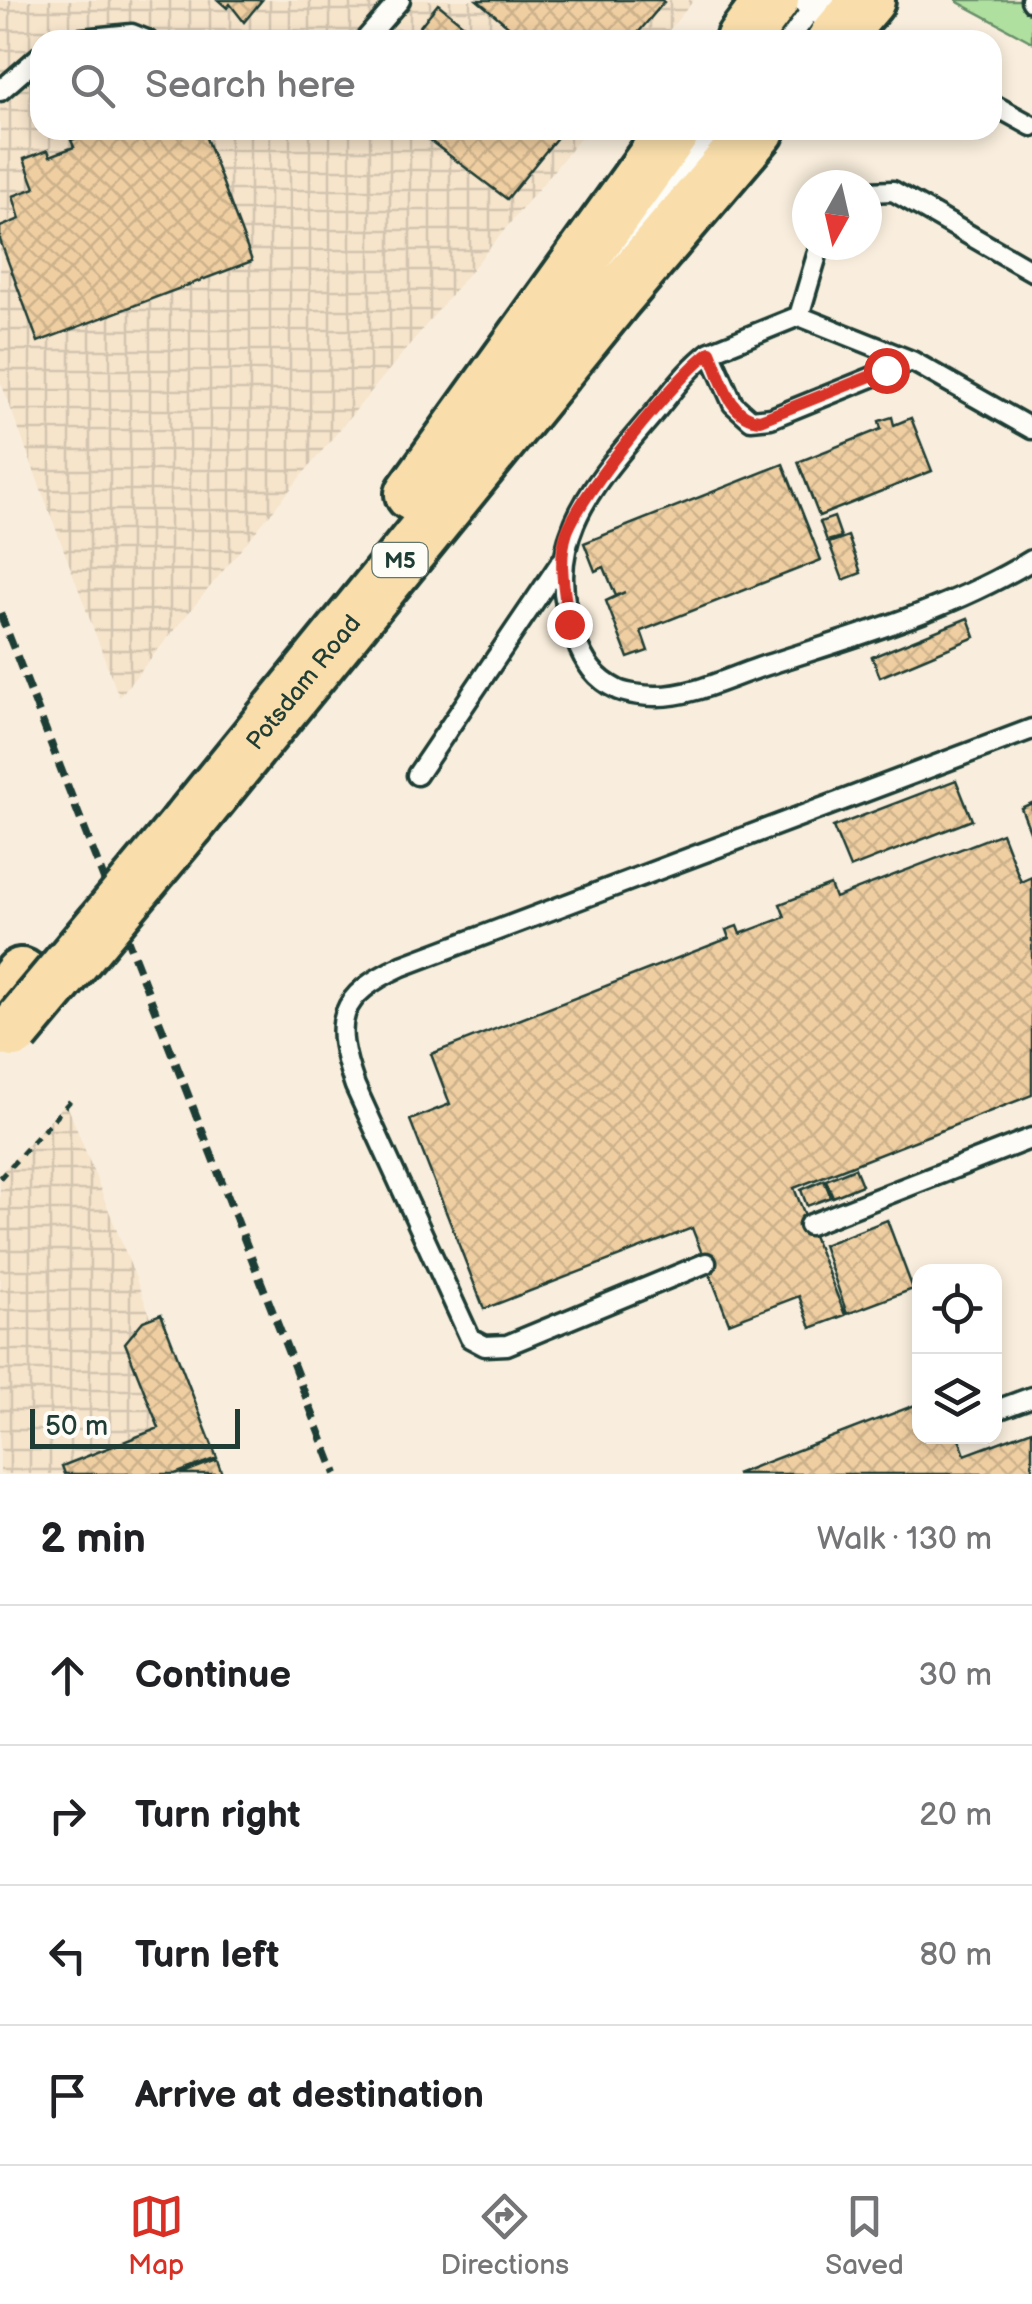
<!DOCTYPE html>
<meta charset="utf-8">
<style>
body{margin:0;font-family:"Balsamiq Sans",sans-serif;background:#f2f2f2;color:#202124}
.controls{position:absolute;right:30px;bottom:30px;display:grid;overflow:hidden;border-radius:20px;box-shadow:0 5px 15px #0003}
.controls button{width:90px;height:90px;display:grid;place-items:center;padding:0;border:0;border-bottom:2px solid #e0e0e0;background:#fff;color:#202124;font:50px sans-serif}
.compass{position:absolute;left:792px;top:170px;width:90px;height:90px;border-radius:50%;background:#fff;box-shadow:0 5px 15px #0003;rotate:188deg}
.scale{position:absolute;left:30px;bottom:25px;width:210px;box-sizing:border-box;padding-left:10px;border:5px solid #1f3d34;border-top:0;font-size:28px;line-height:35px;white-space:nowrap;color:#1f3d34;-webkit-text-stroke:8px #fdfcf7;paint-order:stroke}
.stop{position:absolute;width:30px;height:30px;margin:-22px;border:8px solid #d93025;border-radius:50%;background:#fff}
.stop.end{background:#d93025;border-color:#fff;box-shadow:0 2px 10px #0008}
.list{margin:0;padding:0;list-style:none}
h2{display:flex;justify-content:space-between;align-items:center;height:130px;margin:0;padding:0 40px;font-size:42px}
h2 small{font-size:32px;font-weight:400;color:#757577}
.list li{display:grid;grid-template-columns:65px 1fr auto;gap:30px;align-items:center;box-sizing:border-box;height:140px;padding:0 40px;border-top:2px solid #e0e0e0}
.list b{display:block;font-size:38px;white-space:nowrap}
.list em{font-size:32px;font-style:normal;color:#757577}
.icon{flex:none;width:55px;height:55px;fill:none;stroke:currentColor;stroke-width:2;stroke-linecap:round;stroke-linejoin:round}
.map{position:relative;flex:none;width:1032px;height:1474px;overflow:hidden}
.search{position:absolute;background:#fff;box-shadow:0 5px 15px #0003;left:30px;right:30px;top:30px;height:110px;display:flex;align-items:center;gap:25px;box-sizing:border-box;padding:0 35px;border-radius:30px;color:#757577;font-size:38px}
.sheet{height:690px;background:#fff}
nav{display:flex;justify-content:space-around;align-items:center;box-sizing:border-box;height:140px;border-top:2px solid #e0e0e0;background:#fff;font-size:28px;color:#757577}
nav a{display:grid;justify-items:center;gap:5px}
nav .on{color:#d93025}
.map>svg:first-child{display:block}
.industrial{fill:url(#industrial-grid)}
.green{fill:#b0e0a0;stroke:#688e6a;stroke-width:2.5}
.building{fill:url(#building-cross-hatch);stroke:#1f3d34;stroke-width:2.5}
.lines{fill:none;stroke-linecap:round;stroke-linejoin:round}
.lane-casing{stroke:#1f3d34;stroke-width:25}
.street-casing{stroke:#1f3d34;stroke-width:40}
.primary-casing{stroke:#1f3d34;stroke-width:60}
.path{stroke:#1f3d34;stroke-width:5;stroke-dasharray:8 8;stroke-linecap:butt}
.lane{stroke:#fdfcf7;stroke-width:18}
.street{stroke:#fdfcf7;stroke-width:32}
.primary{stroke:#f9deab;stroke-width:52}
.rail{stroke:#1f3d34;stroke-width:8;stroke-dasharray:15 8;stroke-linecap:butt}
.primary-bridge-casing{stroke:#1f3d34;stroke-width:60;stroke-linecap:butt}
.primary-bridge{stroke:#f9deab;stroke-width:52}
.route{stroke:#d93025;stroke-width:12}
.labels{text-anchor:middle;stroke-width:9;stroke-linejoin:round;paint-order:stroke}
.shield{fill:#fdfcf7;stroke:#62766e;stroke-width:2.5}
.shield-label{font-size:22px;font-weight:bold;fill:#1f3d34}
.street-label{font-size:25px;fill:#1f3d34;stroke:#fdfcf7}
</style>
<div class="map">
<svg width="1032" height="1474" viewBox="0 0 1032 1474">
<defs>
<pattern id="industrial-grid" width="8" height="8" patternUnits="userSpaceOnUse" patternTransform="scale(2.5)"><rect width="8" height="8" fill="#f6e4cb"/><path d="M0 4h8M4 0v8" fill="none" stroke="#d2c4af"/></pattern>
<pattern id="building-cross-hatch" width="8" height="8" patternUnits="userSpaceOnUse" patternTransform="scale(2.5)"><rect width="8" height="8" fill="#efcea1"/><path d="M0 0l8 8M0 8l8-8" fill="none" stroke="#ccb28b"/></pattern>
</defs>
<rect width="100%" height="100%" fill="#f9eedd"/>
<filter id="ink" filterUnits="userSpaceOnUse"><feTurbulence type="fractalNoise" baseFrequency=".01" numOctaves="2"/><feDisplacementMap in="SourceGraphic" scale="20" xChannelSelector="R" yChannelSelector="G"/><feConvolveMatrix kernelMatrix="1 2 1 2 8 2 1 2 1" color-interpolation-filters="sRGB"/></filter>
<g filter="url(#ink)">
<path class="industrial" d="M0 0H694L661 40H40V130H587L119 697 0 380Z
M66 1102 213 1474H0V1174Z"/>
<path class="green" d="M957 0H1032V42L958 2Z"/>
<path class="building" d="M218 0H262L244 22 230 4 227 8Z
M477 0H662L664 2 632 40H525Z
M438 4 482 40H409Z
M120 130H203L252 261 38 342 0 240V227L20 219 13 196 35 188 24 159 48 150 50 156 74 147 71 140 96 132 98 138Z
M416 130H563L507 199Z
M892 417 894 425 911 418 932 471 819 516 798 462 881 429 879 421Z
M783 464 821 560 641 631 648 651 628 658 606 601 625 592 616 596 604 567 595 571 584 543Z
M834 517 841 537 827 541 820 522Z
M848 536 861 573 843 580 829 543Z
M968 618 975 637 880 677 872 657Z
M956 780 972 820 850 868 833 827Z
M1032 803V836L1021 808Z
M1002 833 1021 882 1032 877V1095L794 1188 845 1315 811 1328 799 1296 729 1323 692 1228 484 1309 410 1120 450 1104 431 1054 729 938 726 930 737 926 740 934 785 917 780 904 830 885 835 898Z
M855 1168 862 1185 833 1197 826 1180Z
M824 1180 831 1197 807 1206 801 1190Z
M887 1220 913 1289 847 1314 823 1245Z
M161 1314 217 1458 175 1474H65L62 1466 159 1428 125 1343 143 1321Z
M920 1403V1436H958L965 1455 1032 1430V1474H736Z
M217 1460 222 1474H180Z"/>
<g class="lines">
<g class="lane-casing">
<path id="lane" d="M1031 0 1032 2
M72 40 132 34 147 40
M365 40 400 0
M789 40 818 0
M0 91 40 56
M992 104 1032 126
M867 192 893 191 1032 271
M601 274 717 130
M799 316 820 245
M710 352C685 371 669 396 649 419 590 488 538 544 576 640 584 662 595 679 618 690 628 694 645 696 655 696 689 697 726 679 758 668 849 638 949 611 1032 560
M912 361 771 418 751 420 733 404 710 352 799 316 912 361 1032 429
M417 775 561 562
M809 1225 1032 1138
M706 1263 507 1345 485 1346 470 1338 355 1086C332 1021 337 996 402 966L1032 729
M994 1411 1032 1397"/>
</g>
<g class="street-casing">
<path id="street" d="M810 0 846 26"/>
</g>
<g class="primary-casing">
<g id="primary">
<path d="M742 40 772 0"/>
<path d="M834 40 868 0"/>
<path d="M412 494 674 130"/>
<path id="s1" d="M188 823 614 299 758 130"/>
<path d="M0 1000 21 975"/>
</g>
</g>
<path class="path" d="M0 1178 72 1099"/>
<use href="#lane" class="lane"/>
<use href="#street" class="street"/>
<use href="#primary" class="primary"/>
<path class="rail" d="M0 613 336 1474"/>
<g class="primary-bridge-casing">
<path id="primary-bridge" d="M14 1031 188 823"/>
</g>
<use href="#primary-bridge" class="primary-bridge"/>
</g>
</g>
<g class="lines" filter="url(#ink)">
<path class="route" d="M569 624C565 594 557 561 567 532 582 492 675 378 710 352 721 377 729 419 760 420L886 370"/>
</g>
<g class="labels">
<rect class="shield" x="372.5" y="543" width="55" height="34" rx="8"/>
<g class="shield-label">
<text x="400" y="568">M5</text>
</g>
<g class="street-label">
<text dy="9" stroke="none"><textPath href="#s1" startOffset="182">Potsdam Road</textPath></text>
</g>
</g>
</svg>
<div class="controls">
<button><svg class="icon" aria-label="locate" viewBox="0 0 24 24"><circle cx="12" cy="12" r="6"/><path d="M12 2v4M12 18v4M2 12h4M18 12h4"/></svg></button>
<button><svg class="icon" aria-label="layers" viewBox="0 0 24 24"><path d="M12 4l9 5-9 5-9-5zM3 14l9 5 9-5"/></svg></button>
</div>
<svg class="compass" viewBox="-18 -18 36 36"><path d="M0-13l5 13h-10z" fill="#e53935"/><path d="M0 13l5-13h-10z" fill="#757577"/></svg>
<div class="scale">50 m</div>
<div class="stop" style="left:886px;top:370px"></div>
<div class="stop end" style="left:569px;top:624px"></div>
<div class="search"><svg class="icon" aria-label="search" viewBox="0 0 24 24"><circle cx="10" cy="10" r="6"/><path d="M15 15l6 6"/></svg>Search here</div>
</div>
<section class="sheet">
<h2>2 min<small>Walk · 130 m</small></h2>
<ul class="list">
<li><svg class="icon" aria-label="ahead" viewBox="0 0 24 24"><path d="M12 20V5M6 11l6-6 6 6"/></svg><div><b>Continue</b></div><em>30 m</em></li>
<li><svg class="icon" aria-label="right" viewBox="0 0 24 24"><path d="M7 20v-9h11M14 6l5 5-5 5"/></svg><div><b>Turn right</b></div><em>20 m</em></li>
<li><svg class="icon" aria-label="left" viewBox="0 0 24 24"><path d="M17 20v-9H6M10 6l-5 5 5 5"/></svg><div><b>Turn left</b></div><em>80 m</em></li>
<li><svg class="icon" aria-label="arrive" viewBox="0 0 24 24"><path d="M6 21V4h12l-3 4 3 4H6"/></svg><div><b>Arrive at destination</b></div></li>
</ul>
</section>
<nav>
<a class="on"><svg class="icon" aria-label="map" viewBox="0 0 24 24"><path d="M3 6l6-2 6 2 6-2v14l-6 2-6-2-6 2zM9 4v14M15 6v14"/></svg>Map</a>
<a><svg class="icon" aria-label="directions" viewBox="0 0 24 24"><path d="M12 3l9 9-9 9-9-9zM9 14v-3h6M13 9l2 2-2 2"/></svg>Directions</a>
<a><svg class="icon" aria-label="saved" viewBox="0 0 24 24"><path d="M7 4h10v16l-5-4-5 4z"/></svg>Saved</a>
</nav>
